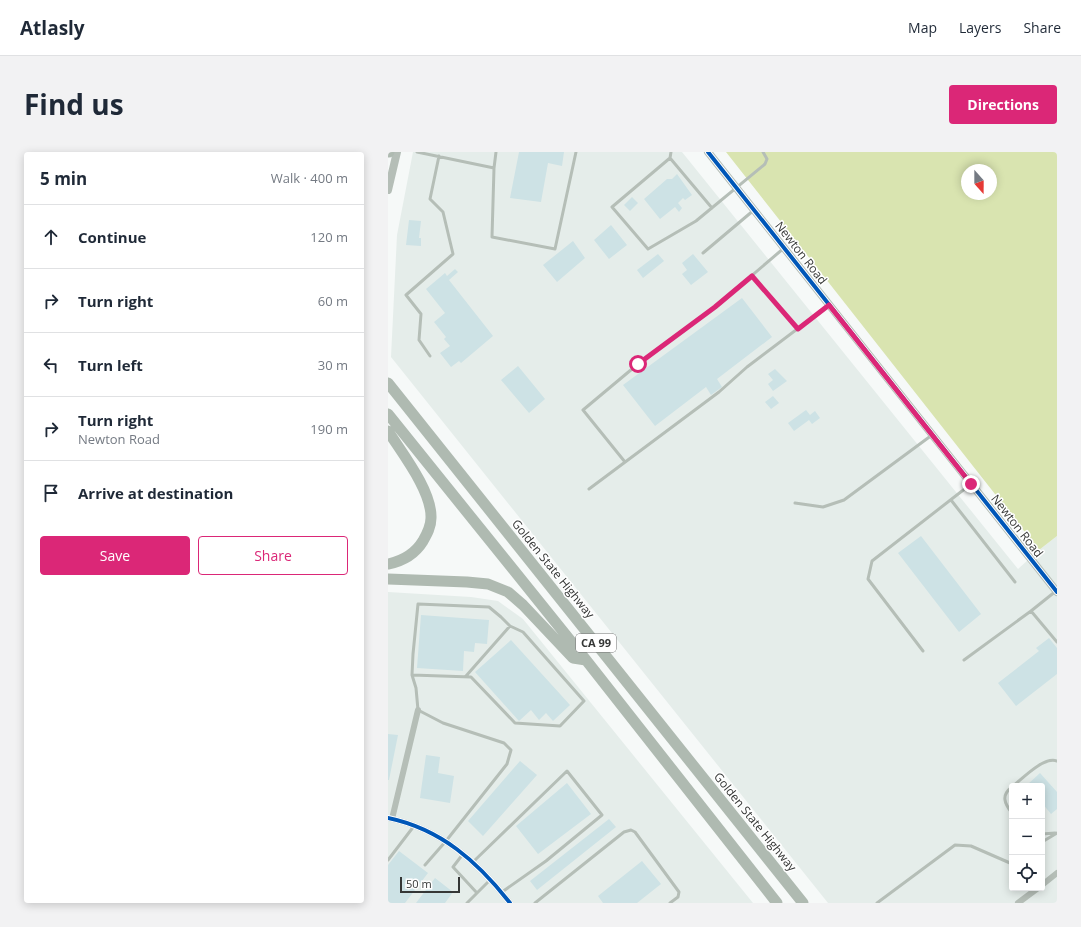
<!DOCTYPE html>
<meta charset="utf-8">
<style>
body{margin:0;font-family:"Open Sans",sans-serif;background:#f2f2f3;color:#1f2937}
.controls{position:absolute;right:12px;bottom:12px;display:grid;overflow:hidden;border-radius:4px;box-shadow:0 2px 10px #0003}
.controls button{width:36px;height:36px;display:grid;place-items:center;padding:0;border:0;border-bottom:1px solid #e0e1e3;background:#fff;color:#1f2937;font:20px sans-serif}
.compass{position:absolute;left:573px;top:12px;width:36px;height:36px;border-radius:50%;background:#fff;box-shadow:0 2px 10px #0003;rotate:159deg}
.scale{position:absolute;left:12px;bottom:10px;width:60px;box-sizing:border-box;padding-left:4px;border:2px solid #353736;border-top:0;font-size:11px;line-height:14px;white-space:nowrap;color:#353736;-webkit-text-stroke:3px #fff;paint-order:stroke}
.stop{position:absolute;width:12px;height:12px;margin:-9px;border:3px solid #db2777;border-radius:50%;background:#fff}
.stop.end{background:#db2777;border-color:#fff;box-shadow:0 1px 4px #0008}
.list{margin:0;padding:0;list-style:none}
h2{display:flex;justify-content:space-between;align-items:center;height:52px;margin:0;padding:0 16px;font-size:17px}
h2 small{font-size:13px;font-weight:400;color:#747a83}
.list li{display:grid;grid-template-columns:26px 1fr auto;gap:12px;align-items:center;box-sizing:border-box;height:64px;padding:0 16px;border-top:1px solid #e0e1e3}
.list b{display:block;font-size:15px;white-space:nowrap}
.list p{margin:0;font-size:13px;white-space:nowrap;color:#747a83}
.list em{font-size:13px;font-style:normal;color:#747a83}
.actions{display:flex;gap:8px;padding:12px 16px}
.actions a{flex:1;padding:9px 0;border:1px solid #db2777;border-radius:4px;text-align:center;font-size:14px;color:#db2777}
.actions .main{background:#db2777;color:#fff}
.icon{flex:none;width:22px;height:22px;fill:none;stroke:currentColor;stroke-width:2;stroke-linecap:round;stroke-linejoin:round}
.map{position:relative;flex:none;width:669px;height:751px;overflow:hidden;border-radius:4px}
header{display:flex;align-items:center;gap:24px;box-sizing:border-box;height:56px;padding:0 20px;background:#fff;border-bottom:1px solid #e0e1e3}
header strong{font-size:19px}
nav{display:flex;gap:22px;margin-inline-start:auto;font-size:14px}
.intro{display:flex;align-items:center;justify-content:space-between;box-sizing:border-box;height:96px;padding:0 24px}
h1{margin:0;font-size:28px}
.button{padding:10px 18px;border-radius:4px;background:#db2777;color:#fff;font-size:14px;font-weight:700}
main{display:flex;gap:24px;padding:0 24px}
aside{flex:1;background:#fff;border-radius:4px;box-shadow:0 2px 10px #0003}
.map>svg:first-child{display:block}
.built{fill:#e5edea;fill-rule:evenodd}
.green{fill:#d9e4b0;fill-rule:evenodd}
.building{fill:#cde2e5}
.lines{fill:none;stroke-linecap:round;stroke-linejoin:round}
.service{stroke:#b5beb7;stroke-width:3}
.minor{stroke:#b5beb7;stroke-width:6}
.tertiary{stroke:#b5beb7;stroke-width:8}
.motorway{stroke:#afbab1;stroke-width:11}
.cycleway-casing{stroke:#fff;stroke-width:6}
.cycleway{stroke:#0057b8;stroke-width:4}
.route{stroke:#db2777;stroke-width:5}
.labels{text-anchor:middle;stroke-width:3;stroke-linejoin:round;paint-order:stroke}
.shield{fill:#fff;stroke:#727372;stroke-width:1}
.shield-label{font-size:11px;font-weight:bold;fill:#353736}
.street-label{font-size:12px;fill:#353736;stroke:#fff}
</style>
<header>
<strong>Atlasly</strong>
<nav><a>Map</a><a>Layers</a><a>Share</a></nav>
</header>
<div class="intro"><h1>Find us</h1><a class="button">Directions</a></div>
<main>
<aside>
<h2>5 min<small>Walk · 400 m</small></h2>
<ul class="list">
<li><svg class="icon" aria-label="ahead" viewBox="0 0 24 24"><path d="M12 20V5M6 11l6-6 6 6"/></svg><div><b>Continue</b></div><em>120 m</em></li>
<li><svg class="icon" aria-label="right" viewBox="0 0 24 24"><path d="M7 20v-9h11M14 6l5 5-5 5"/></svg><div><b>Turn right</b></div><em>60 m</em></li>
<li><svg class="icon" aria-label="left" viewBox="0 0 24 24"><path d="M17 20v-9H6M10 6l-5 5 5 5"/></svg><div><b>Turn left</b></div><em>30 m</em></li>
<li><svg class="icon" aria-label="right" viewBox="0 0 24 24"><path d="M7 20v-9h11M14 6l5 5-5 5"/></svg><div><b>Turn right</b><p>Newton Road</p></div><em>190 m</em></li>
<li><svg class="icon" aria-label="arrive" viewBox="0 0 24 24"><path d="M6 21V4h12l-3 4 3 4H6"/></svg><div><b>Arrive at destination</b></div></li>
</ul>
<div class="actions"><a class="main">Save</a><a>Share</a></div>
</aside>
<div class="map">
<svg width="669" height="751" viewBox="0 0 669 751">
<rect width="100%" height="100%" fill="#f6f9f8"/>
<path class="built" d="M25 0H294L630 417 651 398 669 384V751H440L3 205 9 83ZM624 634H654V736H624Z
M0 440 83 445 110 449 135 467 365 751H0Z"/>
<path class="green" d="M338 0H669V384L651 398ZM579 18H603V42H579Z"/>
<path class="building" d="M131 0H176L174 14 160 11 153 50 122 46Z
M289 22 304 43 297 48 295 46 290 51 294 56 291 60 287 55 272 67 256 47 279 27H284Z
M244 45 250 51 242 59 236 53Z
M21 68 33 69 31 86H33V94L18 93Z
M223 73 239 93 221 107 206 88Z
M185 89 197 106 169 130 155 113Z
M270 102 276 109 255 126 249 118Z
M305 102 320 120 303 133 294 122 299 118 294 111Z
M67 117 70 120 61 128 105 184 73 211 71 209 63 215 52 201 62 194 56 187 58 185 46 170 57 161 38 137 57 121 59 124Z
M354 146 384 185 329 227 334 235 323 243 318 235 267 274 235 233Z
M130 214 157 247 141 261 113 228Z
M387 217 399 229 385 239 380 232 385 228 380 222Z
M385 244 391 251 383 257 377 250Z
M418 258 422 263 427 259 432 266 424 272 421 268 406 279 400 271Z
M533 384 593 462 571 480 510 401Z
M33 463 101 468 99 492 87 491 86 500 76 499 75 519 29 516Z
M661 486 669 496V522L628 554 610 531 651 499 648 496Z
M123 488 182 553 165 569 158 561 151 568 143 558 131 569 87 520Z
M0 582 10 583 1 628H0Z
M38 603 52 605 50 621 66 624 62 651 32 646Z
M132 609 149 623 95 684 80 669Z
M652 621 669 640V657L663 662 654 651V634H640L639 633Z
M179 631 203 662 150 702 128 674Z
M221 667 228 675 149 738 142 729Z
M11 699 40 721 17 751H0V713Z
M254 709 273 732 249 751H215L210 744Z
M47 726 65 740 57 751H28Z"/>
<g class="lines">
<path class="service" d="M29 0 106 16
M108 0 106 16 104 85 167 97 188 0
M282 6 283 0
M324 56 282 6 224 55 260 97 308 69 377 12 379 7 375 0
M315 101 366 58
M364 124 410 177
M42 204 31 188 33 162 18 143 65 102 55 60 42 47 51 4
M237 310 195 258 250 212 327 155 396 96
M201 337 331 240 359 215 441 153
M563 348 627 430
M407 351 435 355 456 348 544 283
M668 439 643 459 669 490
M535 499 480 427 484 409 583 332
M576 508 643 459
M24 523 83 525 127 571 172 574 196 549 135 480 122 474 113 465 101 455 30 452 25 502 24 523 28 536 30 558 55 571 116 591 123 598 119 612 58 689 37 713
M78 524 122 474
M625 634C635 626 656 604 669 609
M624 635C613 643 616 651 624 661
M654 682 667 681
M654 690 669 681
M75 702 65 715 89 741
M0 708 26 674
M85 710 179 619 214 663 158 709 114 740
M79 751 102 728
M147 751 236 680 243 678 247 680 291 740 290 745 282 751
M489 751 567 693 583 694 622 711 624 709"/>
<path class="minor" d="M0 666C53 677 90 710 122 751
M4 667 30 558
M654 733 669 721
M630 751 650 736"/>
<path class="tertiary" d="M320 0 669 440
M0 38 9 0"/>
<path class="motorway" d="M0 0H1
M0 231 415 751
M0 262 198 508 389 751
M0 279C14 301 44 339 43 366 43 375 39 382 35 389 27 402 15 409 0 412
M0 427 79 430 100 432 120 440 135 453 185 506 198 508"/>
<g class="cycleway-casing">
<path id="cycleway" d="M320 0 669 440
M0 666C53 677 90 710 122 751"/>
</g>
<use href="#cycleway" class="cycleway"/>
</g>
<g class="lines">
<path class="route" d="M250 212 327 155 364 124 410 177 441 153 583 332"/>
</g>
<g class="labels">
<rect class="shield" x="188" y="482" width="40" height="18" rx="3"/>
<g class="shield-label">
<text x="208" y="495">CA 99</text>
</g>
<g class="street-label">
<text transform="translate(413 101) rotate(52)" y="4">Newton Road</text>
<text transform="translate(629 374) rotate(52)" y="4">Newton Road</text>
<text transform="translate(165 417) rotate(51)" y="4">Golden State Highway</text>
<text transform="translate(367 670) rotate(51)" y="4">Golden State Highway</text>
</g>
</g>
</svg>
<div class="controls">
<button>+</button>
<button>−</button>
<button><svg class="icon" aria-label="locate" viewBox="0 0 24 24"><circle cx="12" cy="12" r="6"/><path d="M12 2v4M12 18v4M2 12h4M18 12h4"/></svg></button>
</div>
<svg class="compass" viewBox="-18 -18 36 36"><path d="M0-13l5 13h-10z" fill="#e53935"/><path d="M0 13l5-13h-10z" fill="#747a83"/></svg>
<div class="scale">50 m</div>
<div class="stop" style="left:250px;top:212px"></div>
<div class="stop end" style="left:583px;top:332px"></div>
</div>
</main>
